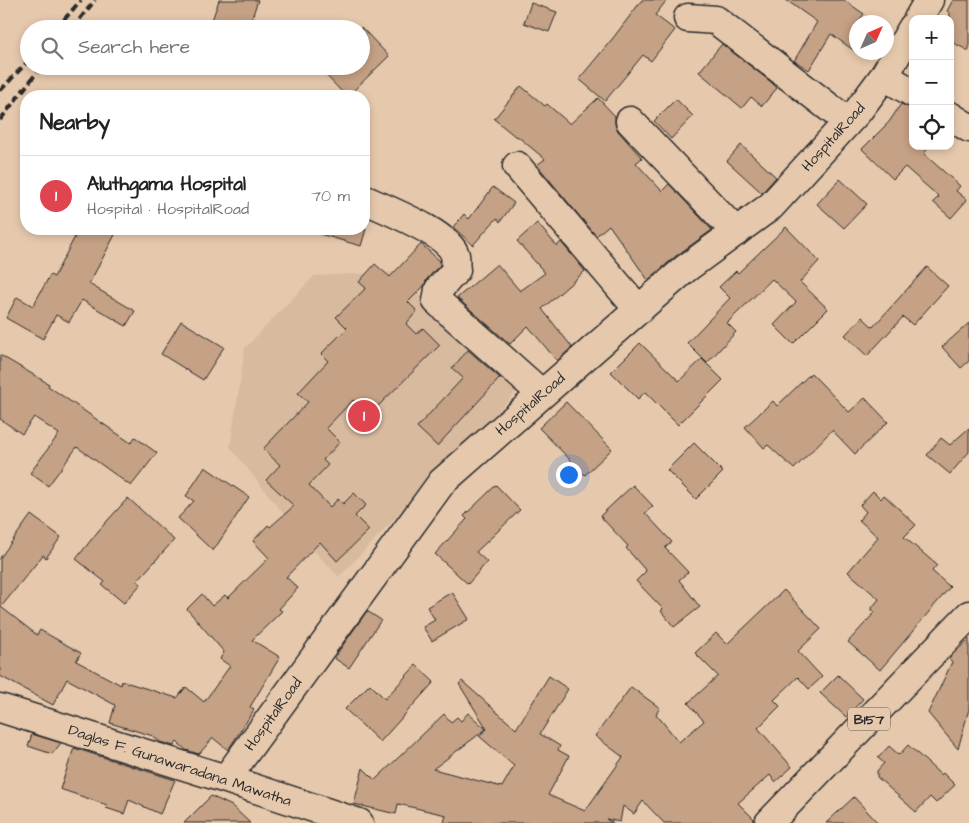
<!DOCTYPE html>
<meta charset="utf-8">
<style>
body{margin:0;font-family:"Architects Daughter",sans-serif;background:#f2f2f2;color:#222}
.controls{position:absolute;right:15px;top:15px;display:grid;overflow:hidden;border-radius:10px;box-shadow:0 2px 8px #0003}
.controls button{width:45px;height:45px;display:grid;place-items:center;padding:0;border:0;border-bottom:1px solid #e0e0e0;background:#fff;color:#222;font:25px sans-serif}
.compass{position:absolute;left:849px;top:15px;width:45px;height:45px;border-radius:50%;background:#fff;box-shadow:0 2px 8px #0003;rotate:45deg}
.you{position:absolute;left:568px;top:474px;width:18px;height:18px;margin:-12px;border:4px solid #fff;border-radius:50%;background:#1a73e8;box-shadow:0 0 0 8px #1a73e833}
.badge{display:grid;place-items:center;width:32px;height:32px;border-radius:50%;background:#2563eb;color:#fff;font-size:16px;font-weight:700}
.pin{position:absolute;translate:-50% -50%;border:2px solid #fff;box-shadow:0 1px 5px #0006}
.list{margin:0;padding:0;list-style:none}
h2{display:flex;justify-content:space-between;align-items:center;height:65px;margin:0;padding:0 20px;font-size:21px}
h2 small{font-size:16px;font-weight:400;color:#767676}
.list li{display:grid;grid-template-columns:32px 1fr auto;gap:15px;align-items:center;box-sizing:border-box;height:80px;padding:0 20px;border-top:1px solid #e0e0e0}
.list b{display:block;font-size:19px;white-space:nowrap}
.list p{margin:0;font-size:16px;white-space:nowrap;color:#767676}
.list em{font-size:16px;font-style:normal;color:#767676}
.icon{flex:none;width:28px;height:28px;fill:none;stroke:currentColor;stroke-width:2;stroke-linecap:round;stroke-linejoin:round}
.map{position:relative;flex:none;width:969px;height:823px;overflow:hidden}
.search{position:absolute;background:#fff;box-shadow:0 2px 8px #0003;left:20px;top:20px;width:350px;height:55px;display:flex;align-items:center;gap:12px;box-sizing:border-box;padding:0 18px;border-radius:28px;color:#767676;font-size:19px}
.panel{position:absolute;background:#fff;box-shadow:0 2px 8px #0003;left:20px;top:90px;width:350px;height:145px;border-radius:20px}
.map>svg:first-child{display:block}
.built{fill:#d8ba9f}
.building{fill:#c5a185;stroke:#2b2b2b}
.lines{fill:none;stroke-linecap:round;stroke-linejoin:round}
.minor-casing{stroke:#2b2b2b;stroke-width:31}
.major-casing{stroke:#2b2b2b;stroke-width:31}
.minor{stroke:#e6c9ad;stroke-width:28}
.major{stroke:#e6c9ad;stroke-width:28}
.rail{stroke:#2b2b2b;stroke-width:4;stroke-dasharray:8 4;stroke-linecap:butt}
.labels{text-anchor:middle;stroke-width:4.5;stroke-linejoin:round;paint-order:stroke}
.shield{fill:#e6c9ad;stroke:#635a52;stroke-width:1}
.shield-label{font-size:14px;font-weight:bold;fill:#2b2b2b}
.street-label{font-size:15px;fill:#2b2b2b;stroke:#e6c9ad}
</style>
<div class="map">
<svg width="969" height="823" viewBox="0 0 969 823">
<rect width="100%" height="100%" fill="#e6c9ad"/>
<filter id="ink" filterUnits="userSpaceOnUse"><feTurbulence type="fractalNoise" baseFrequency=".02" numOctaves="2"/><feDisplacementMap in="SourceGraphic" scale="10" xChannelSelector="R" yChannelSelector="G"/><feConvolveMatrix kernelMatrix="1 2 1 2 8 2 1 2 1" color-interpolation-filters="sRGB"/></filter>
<g filter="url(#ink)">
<path class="built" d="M394 272 522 386 339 577 310 547 230 447 245 348 314 276Z"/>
<path class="building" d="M219 0H258L248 29H209Z
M642 0H667L655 15 675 30 651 61 643 55 605 101 579 79 613 38Z
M786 0H844L864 14 855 26 856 27V52L831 34 809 70 798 63 794 61 817 22Z
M953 0H969V51L950 41V13L947 11Z
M531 3 557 12 549 32 524 23Z
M361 27 389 56 348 96H346L317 66H361Z
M722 44 771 82 777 88 762 106 751 97 742 108 699 72Z
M521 86 545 106 547 104 570 124 598 98 615 116V124L618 131 642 158 636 163 662 191 669 184 712 230 676 256 648 280 609 225 596 236 537 165 545 159 517 136 516 137 494 119Z
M676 99 693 116 671 139 654 121Z
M901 104 913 109V146H929L924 154 960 186 956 191 967 200 951 218 933 202 939 197 905 167 893 179 862 149 889 122Z
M741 145 776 177 762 193 727 161Z
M840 179 867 204 844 228 817 204Z
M493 187 514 203 500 222 497 218 473 245 453 227 464 214 469 219Z
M537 223 557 246 561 242 585 271 542 309 572 347 557 361 528 326 510 344 457 298 497 264 520 291 545 273 517 241Z
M786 227 819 261 800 282 828 309 793 344 774 325 796 302 772 279 727 323 736 332 707 363 687 343 730 298 719 287 736 271 738 273Z
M79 229H118L89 284 135 311 126 326 82 300 69 322 56 315 43 339 6 318 17 297 33 306 50 275 54 277Z
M317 229H366L361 246 316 233Z
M421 244 440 261V265L427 279 424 286 408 302 417 311 406 324 416 334 423 328 440 345 369 415 353 400 326 428 340 442 323 460 328 465 309 485 330 507 338 499 343 504 354 493 366 505 355 516 369 530 337 561 320 542 286 577 298 588 279 609 282 611 252 640 280 657 250 707 254 710 228 750 213 738 199 754 186 750 177 742 174 746 160 742 153 736 110 723 115 705 67 679 53 705 0 676V558L31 515 61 537 46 558 43 555 1 607 37 635 40 630 81 653 76 661 121 685 122 681 177 698 186 687 204 702 230 666 220 659 224 652 187 609 202 594 212 606 225 595 228 598 269 558 253 541 268 525 270 527 294 506 266 480 280 465 263 449 308 402 298 393 328 361 321 354 347 328 336 317 366 288 359 282 375 264 390 277Z
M927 267 948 286 913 325 903 317 867 356 845 335 862 317 873 327Z
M181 321 224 347 203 380 161 354Z
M969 323V361L961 368 942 347Z
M640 343 679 381 702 359 723 380 678 425 645 392 638 399 611 372Z
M468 350 500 378 437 446 417 427 463 378 452 368Z
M0 355 49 384 48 386 131 443 135 437 157 453 131 486 77 447 48 486 30 473 59 434 34 417 22 434 0 419Z
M811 373 849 412 865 398 888 422 855 454 832 430 794 469 768 445 764 448 745 427 773 401 777 406Z
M566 402 612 449 585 475 539 428Z
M969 428V452L950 474 927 455 941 438 950 445Z
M694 443 723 472 696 499 667 470Z
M205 467 249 497 213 551 178 518 194 501 186 496Z
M496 485 520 510 476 552 487 562 468 584 435 554 467 519 464 516Z
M633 485 653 506 645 513 672 542 665 548 688 572 679 580 700 607 674 627 661 611 663 609 636 581 646 571 626 548 628 546 600 516Z
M873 491 881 499 884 495 916 525 904 537 937 565 932 571 950 587 880 670 848 642 875 612 871 609 879 599 848 572 878 537 859 520 866 512 860 505Z
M128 498 174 540 137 581 141 584 124 603 102 585 105 582 76 559 99 530Z
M784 590 821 629 798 651 822 677 809 689 798 677 774 700 780 706 758 728 792 767 775 782 770 775 738 803 754 819V823H664L643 801 634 814 623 806 620 822 606 819 613 823H444L446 815 398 804 396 814 354 804 363 768 375 780 444 714 451 722 457 717 461 721 468 713 486 729 433 769 502 787 514 766 479 736 487 729 459 684 462 681 516 729 549 676 568 689 540 734 560 746 558 750 569 756 548 795 585 811 623 757 595 736 631 687 660 708 656 714 679 742 704 721 688 703 718 676 695 653 716 633 727 644Z
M452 592 469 619 432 641 423 627 435 620 427 607Z
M367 611 381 620 349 668 334 658Z
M969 639V709L958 749 928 713 952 662 949 658Z
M416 665 434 682 380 742 345 709 370 684 385 699Z
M838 675 863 699 846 717 820 693Z
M32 734 61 743 52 754 28 746Z
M908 745 941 775 943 773 955 785 936 803 930 797 916 812 877 777V771L884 763 878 758 889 746 899 755Z
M74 748 175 780 160 814 129 800 124 814 106 808 107 805 60 789Z
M211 796 232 806 250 823H184Z
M854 797 878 823H826Z"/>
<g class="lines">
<g class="minor-casing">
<path id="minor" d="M688 18 716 20 848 122
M918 19 929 0
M884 76 913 93
M950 116 969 128
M630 121 736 232
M517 166 639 310
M364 199C384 209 449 233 455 255 456 259 455 266 456 270L439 289 437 301 542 394
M0 708 226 779 359 823
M226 779 442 482 685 269 771 206 858 111 884 76 913 27"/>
</g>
<g class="major-casing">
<path id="major" d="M769 823 969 615"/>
</g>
<use href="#minor" class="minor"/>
<use href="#major" class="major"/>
<path class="rail" d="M56 29 81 0
M72 29 95 0
M0 91 29 60
M0 120 42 66"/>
</g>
</g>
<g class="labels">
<rect class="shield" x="848" y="707.5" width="42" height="23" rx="4"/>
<g class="shield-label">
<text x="869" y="724">B157</text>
</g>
<g class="street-label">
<text transform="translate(833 137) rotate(-48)" y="5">HospitalRoad</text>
<text transform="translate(530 404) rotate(-41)" y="5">HospitalRoad</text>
<text transform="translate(273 714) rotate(-54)" y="5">HospitalRoad</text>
<text transform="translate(180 765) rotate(18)" y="5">Daglas F. Gunawaradana Mawatha</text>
</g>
</g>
</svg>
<div class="controls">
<button>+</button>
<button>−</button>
<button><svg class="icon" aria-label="locate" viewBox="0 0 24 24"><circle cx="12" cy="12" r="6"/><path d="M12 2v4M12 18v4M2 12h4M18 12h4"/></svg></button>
</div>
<svg class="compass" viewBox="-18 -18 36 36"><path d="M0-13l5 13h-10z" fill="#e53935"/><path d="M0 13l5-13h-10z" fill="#767676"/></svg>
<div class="you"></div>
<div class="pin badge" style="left:364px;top:416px;background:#e0444e">1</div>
<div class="search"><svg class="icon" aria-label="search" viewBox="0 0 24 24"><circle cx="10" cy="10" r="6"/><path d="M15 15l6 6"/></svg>Search here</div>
<section class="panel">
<h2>Nearby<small></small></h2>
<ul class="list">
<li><span class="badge" style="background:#e0444e">1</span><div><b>Aluthgama Hospital</b><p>Hospital · HospitalRoad</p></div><em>70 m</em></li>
</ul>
</section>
</div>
